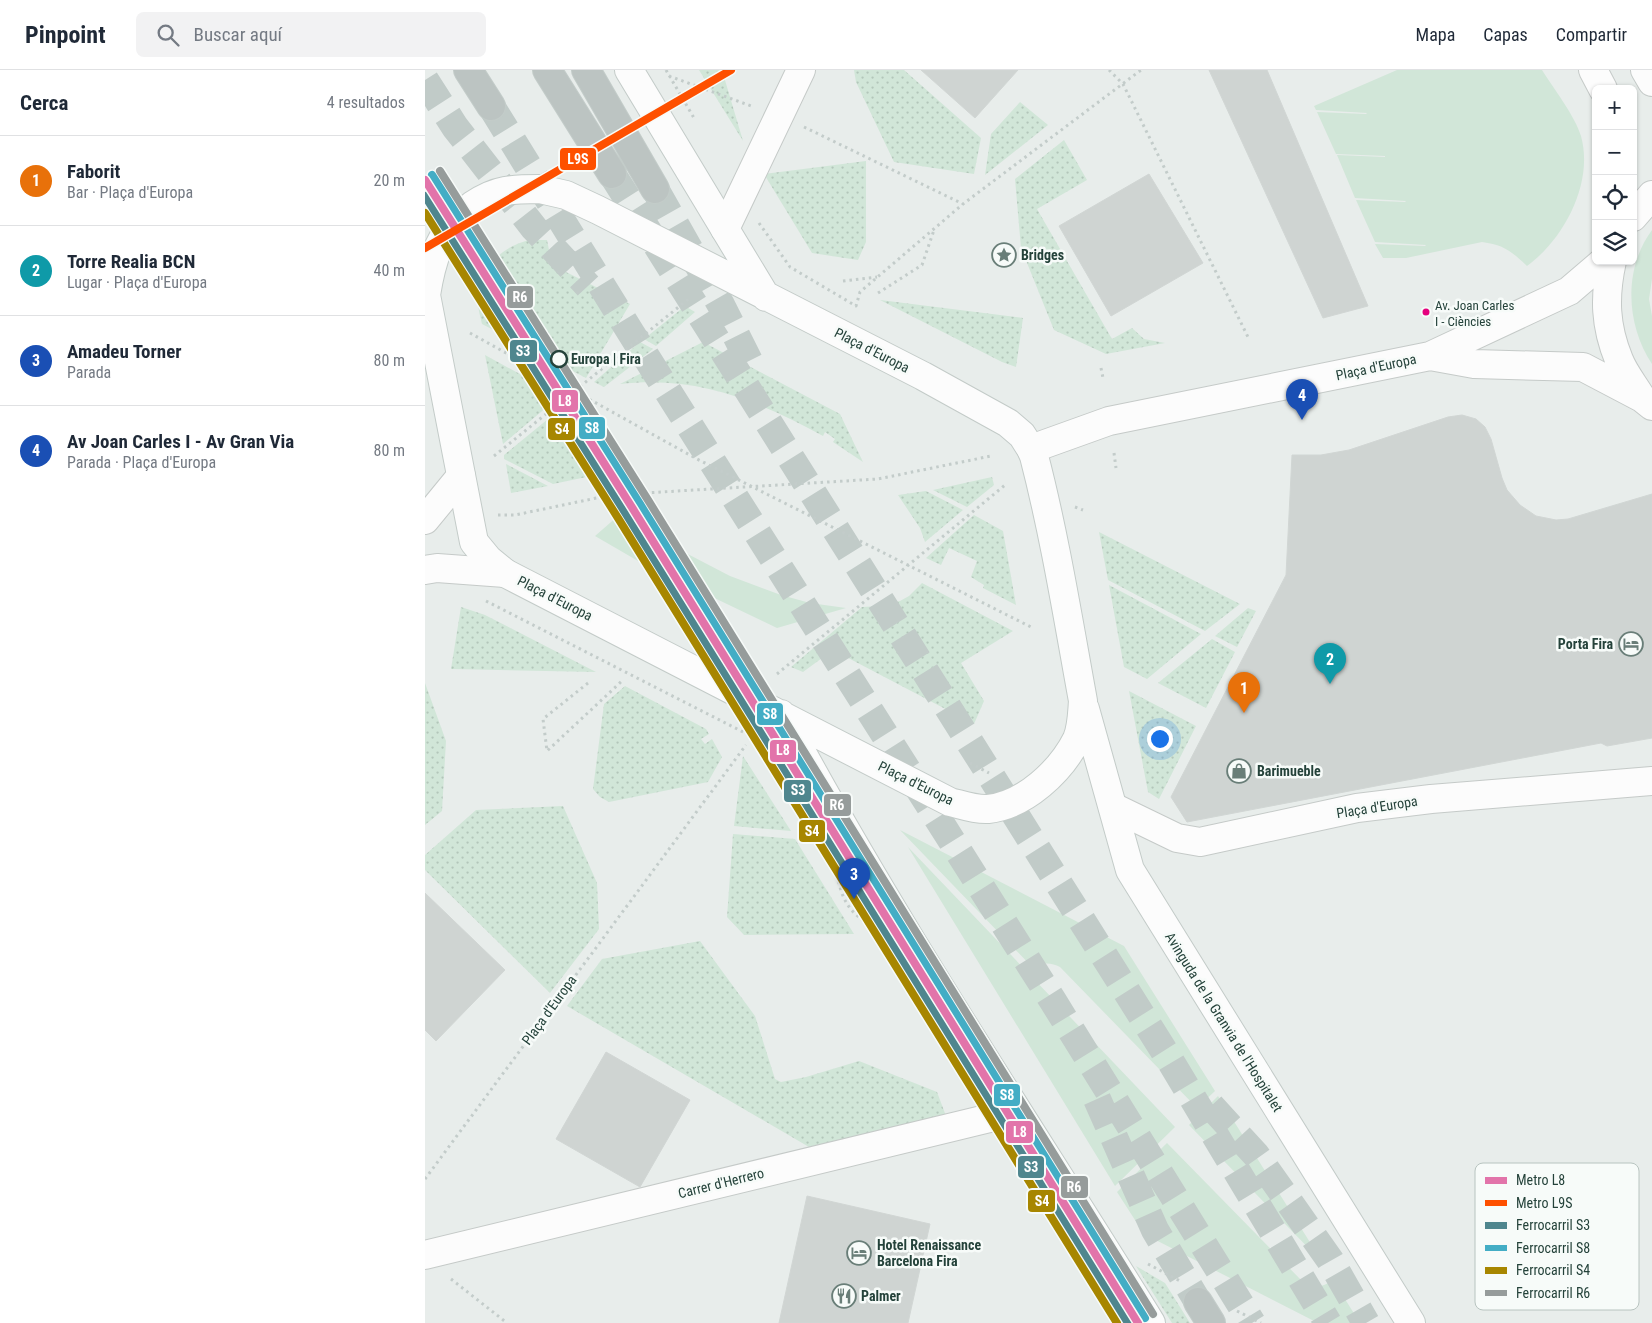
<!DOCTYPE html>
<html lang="es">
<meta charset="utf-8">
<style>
body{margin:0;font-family:"Roboto Condensed",sans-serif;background:#f2f2f3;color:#1f2937}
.controls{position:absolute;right:15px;top:15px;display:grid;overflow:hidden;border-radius:8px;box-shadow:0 1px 4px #0004}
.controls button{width:45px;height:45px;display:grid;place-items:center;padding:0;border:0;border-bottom:1px solid #e0e1e3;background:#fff;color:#1f2937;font:25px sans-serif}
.you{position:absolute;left:734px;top:668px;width:18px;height:18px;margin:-12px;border:4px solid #fff;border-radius:50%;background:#1a73e8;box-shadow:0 0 0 8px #1a73e833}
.badge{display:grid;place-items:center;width:32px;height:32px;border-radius:50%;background:#1a73e8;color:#fff;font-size:16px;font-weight:700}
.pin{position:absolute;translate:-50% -41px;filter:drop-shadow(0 1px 2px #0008)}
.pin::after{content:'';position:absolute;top:26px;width:18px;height:15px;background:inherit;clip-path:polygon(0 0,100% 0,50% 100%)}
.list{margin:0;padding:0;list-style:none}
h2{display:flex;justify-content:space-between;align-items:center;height:65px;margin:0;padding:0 20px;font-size:21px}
h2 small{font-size:16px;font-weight:400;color:#747a83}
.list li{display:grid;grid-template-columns:32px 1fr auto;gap:15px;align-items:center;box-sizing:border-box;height:90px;padding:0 20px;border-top:1px solid #e0e1e3}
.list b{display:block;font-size:19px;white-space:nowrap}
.list p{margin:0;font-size:16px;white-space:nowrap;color:#747a83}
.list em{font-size:16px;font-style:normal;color:#747a83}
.icon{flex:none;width:28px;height:28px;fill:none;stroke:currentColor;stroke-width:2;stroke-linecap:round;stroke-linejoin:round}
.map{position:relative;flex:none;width:1227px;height:1253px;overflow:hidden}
header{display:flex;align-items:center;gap:30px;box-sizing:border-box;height:70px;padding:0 25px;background:#fff;border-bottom:1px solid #e0e1e3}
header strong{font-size:24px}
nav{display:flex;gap:28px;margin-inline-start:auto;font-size:18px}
.search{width:350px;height:45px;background:#f2f2f3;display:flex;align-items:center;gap:12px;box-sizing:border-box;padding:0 18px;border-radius:8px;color:#747a83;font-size:19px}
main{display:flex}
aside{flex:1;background:#fff}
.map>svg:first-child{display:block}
.grass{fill:url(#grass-dots)}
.garden{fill:#d1e6d8}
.building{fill:#cfd4d2;stroke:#d1d6d4}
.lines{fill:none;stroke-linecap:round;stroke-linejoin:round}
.motorway-tunnel{stroke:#c1cbc8;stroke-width:28;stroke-dasharray:28 14;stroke-linecap:butt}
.minor-casing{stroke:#c5cac8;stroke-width:30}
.tertiary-casing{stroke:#c5cac8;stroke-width:30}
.secondary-casing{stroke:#c3cbc8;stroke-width:30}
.motorway-casing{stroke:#c3ccc9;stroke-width:30}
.path{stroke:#c3ccca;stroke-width:3;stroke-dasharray:2.5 4;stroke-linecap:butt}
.minor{stroke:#fcfcfc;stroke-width:28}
.tertiary{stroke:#fcfcfc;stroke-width:28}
.secondary{stroke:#fcfcfc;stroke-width:28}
.motorway{stroke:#bcc4c2;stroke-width:28}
.rail-1-casing{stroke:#f7fbf9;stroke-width:11}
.rail-2-casing{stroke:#f7fbf9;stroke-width:11}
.rail-3-casing{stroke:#f7fbf9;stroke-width:11}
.rail-4-casing{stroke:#f7fbf9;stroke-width:11}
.rail-1{stroke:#4f868e;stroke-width:8}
.rail-2{stroke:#43adc5;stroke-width:8}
.rail-3{stroke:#a78600;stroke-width:8}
.rail-4{stroke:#969c9b;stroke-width:8}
.metro-1-casing{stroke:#f7fbf9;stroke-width:11}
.metro-2-casing{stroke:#f7fbf9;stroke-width:11}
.metro-1{stroke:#e274aa;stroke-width:8}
.metro-2{stroke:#fe5000;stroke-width:8}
.bus-dot{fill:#e5007d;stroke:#f7fbf9;stroke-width:2}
.stop-dot{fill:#f7fbf9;stroke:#24423a;stroke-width:2.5}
.labels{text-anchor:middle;stroke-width:5;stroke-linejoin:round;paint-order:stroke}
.bus-label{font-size:13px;fill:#24423a;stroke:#f7fbf9;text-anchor:start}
.poi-label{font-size:14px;font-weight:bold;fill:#24423a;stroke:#f7fbf9;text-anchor:start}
.street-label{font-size:14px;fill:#24423a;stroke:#f7fbf9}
.stop-label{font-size:14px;font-weight:bold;fill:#24423a;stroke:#f7fbf9;text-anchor:start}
.key{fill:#f7fbf9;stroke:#b8c4c0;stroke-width:1}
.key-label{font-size:14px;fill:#24423a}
.line-badge{stroke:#f7fbf9;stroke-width:2}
.badge-label{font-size:14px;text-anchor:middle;font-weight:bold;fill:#fff}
</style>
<header>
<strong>Pinpoint</strong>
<div class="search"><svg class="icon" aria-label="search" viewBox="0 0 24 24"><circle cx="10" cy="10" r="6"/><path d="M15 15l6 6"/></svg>Buscar aquí</div>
<nav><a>Mapa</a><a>Capas</a><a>Compartir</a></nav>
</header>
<main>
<aside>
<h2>Cerca<small>4 resultados</small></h2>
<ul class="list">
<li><span class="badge" style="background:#e8710a">1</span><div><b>Faborit</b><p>Bar · Plaça d'Europa</p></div><em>20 m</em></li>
<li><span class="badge" style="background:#0f9aa8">2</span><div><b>Torre Realia BCN</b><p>Lugar · Plaça d'Europa</p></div><em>40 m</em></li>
<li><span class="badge" style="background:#1a4fb4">3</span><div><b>Amadeu Torner</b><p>Parada</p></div><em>80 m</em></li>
<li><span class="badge" style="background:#1a4fb4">4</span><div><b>Av Joan Carles I - Av Gran Via</b><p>Parada · Plaça d'Europa</p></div><em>80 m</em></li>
</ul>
</aside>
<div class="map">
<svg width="1227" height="1253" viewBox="0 0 1227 1253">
<defs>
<pattern id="grass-dots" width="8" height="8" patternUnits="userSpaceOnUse" patternTransform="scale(1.25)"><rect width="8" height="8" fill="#d1e6d8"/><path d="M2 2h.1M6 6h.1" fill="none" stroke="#b3c6ba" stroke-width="1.8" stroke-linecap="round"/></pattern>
</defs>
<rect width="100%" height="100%" fill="#e8edeb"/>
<path class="grass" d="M274 0H297L318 71Z
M429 0H479L556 68 549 104 469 92 431 12Z
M595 32 623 55 560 105 566 64Z
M639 70 662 110 612 139 687 269 707 258 719 269 740 273 681 284 629 260 596 178 590 109Z
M441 91V172L433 190 387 183 339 104Z
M106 170H122L127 195 205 234 161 308 57 254C55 245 52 236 53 227 55 197 78 175 106 170Z
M455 230 598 248 591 297 577 292Z
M260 236 270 242 231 276 219 269Z
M215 272 228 279 179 317 169 312Z
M278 272 415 344 438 392 408 372 410 369 400 362 398 366C332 330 271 305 195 314Z
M60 285 135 326 78 374Z
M145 331 159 340C149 363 157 386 171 405L128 414 79 389V385Z
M81 394 123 416 86 423Z
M567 407 569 415 542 437 508 420Z
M501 421 538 440 500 472 495 458 473 425Z
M549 445 578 461 591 535 558 518 559 515 546 507 552 491 524 478 516 495 501 488Z
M674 462 815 534 780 561 683 510Z
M497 513 588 561 536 593 559 631 549 654 408 580 378 602 366 597 437 537 456 536 475 531 484 526Z
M684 515 776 564 722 609 699 597Z
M36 537 60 545 171 602 26 599Z
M823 538 831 541 812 577 790 566Z
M787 569 810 582 781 638 733 613Z
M0 613 21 671 17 741 0 755Z
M200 616 281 659 284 664 276 669 280 674 287 669 297 687 283 712 184 732 175 727 168 719 179 634Z
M704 621 771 656 734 729 723 722Z
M318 686 366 761 309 756Z
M138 736 172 813 174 859 125 923 0 800V785L51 740Z
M308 764 370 769 429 864 319 865 302 847Z
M275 871 330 946 350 1009 356 1012 381 1007 434 991 512 1022 521 1046 384 1077 142 936 177 889Z
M711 1196 740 1213 765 1253H747Z"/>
<path class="garden" d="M972 0H1117C1129 19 1150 46 1156 66 1169 113 1139 169 1102 196 1086 181 1079 175 1057 172L981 188H958L950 174 1000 176 1001 175 950 172 931 130 980 132 981 131 930 128 912 85 960 87V86L911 84 892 42 941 44 942 43 891 40 889 36Z
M1227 160V209L1224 229 1227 246V294C1201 255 1198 199 1227 160Z
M201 439 255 480 305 506 356 525 385 533 421 538 352 558 256 512C275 484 233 474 232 502L170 466Z
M475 760 699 876 790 1021 772 1038 635 897C627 893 616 891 609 899Z
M483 777 750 1057 690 1116Z
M793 1026 898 1193 764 1055Z
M742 1073 877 1211C889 1219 897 1218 908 1210L935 1253H893L719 1164 692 1122Z"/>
<path class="building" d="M496 0H593L550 48Z
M784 0H842L943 236 898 248Z
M724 104 778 193 686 246 634 156Z
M1037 345 1051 349 1060 357 1066 369 1077 408 1082 420 1095 435 1111 446 1131 450 1143 449 1227 424V668L1182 676 1176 673 762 752 746 727 861 505 867 385H896L924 380 1023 347Z
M0 823 80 900 11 971 0 960Z
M181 982 265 1030 215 1117 131 1069Z
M382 1126 505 1154 483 1253H354Z"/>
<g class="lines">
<path class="motorway-tunnel" d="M0 10 30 57 109 158 163 216
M66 36 206 263 628 931 827 1253
M187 104 746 992 903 1253
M230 119 296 235 325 293
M672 1029 730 1160 773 1232
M786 1036 831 1085 905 1190 941 1253"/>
<g class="minor-casing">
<path id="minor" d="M1168 0 1178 19
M1220 0 1227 12
M1208 147 1227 125
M300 159 376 0
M1187 191C1179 227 1180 256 1194 290 1199 303 1209 315 1216 327
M1005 286 1049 294 1158 297 1217 328 1227 336
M606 379 684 351 1005 286 1144 221 1179 191
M688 737 752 768 775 772 932 738 1006 729 1227 711
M0 1185 565 1048 591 1040"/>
</g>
<g class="tertiary-casing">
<path id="tertiary" d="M0 450 36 406
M0 500 12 498 80 503"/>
</g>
<g class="secondary-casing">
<path id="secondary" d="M204 0 341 227
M115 119 141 125 173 140 498 306 583 353 597 365 606 379 609 386C630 467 643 549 658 631 657 643 657 657 652 669 636 701 600 735 563 739 551 740 537 735 525 732L80 503 63 489 49 472 1 225C7 187 16 159 48 135 57 129 69 123 80 121 91 119 103 119 115 119Z
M660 639 705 800 986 1253
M356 644C468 854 601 1051 726 1253"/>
</g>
<g class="motorway-casing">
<path id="motorway" d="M43 0 66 36
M122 0 187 104
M161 0 230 119
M773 1232 786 1253"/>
</g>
<path class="path" d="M241 0 269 48
M684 0 698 14 824 269
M244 6 329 37
M379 57 538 134
M334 153 365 197 431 236 435 222 538 134 716 0
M418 211 452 207
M453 223 497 195 509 160
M45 263 272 389 608 558
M676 298 678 308
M689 383 691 398
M69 386 266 227
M650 437 658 440
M73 445H90L186 425 453 409 566 386
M61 531 326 666 339 682 349 697 358 722 387 762
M352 604 580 415
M163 613 118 649 122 681 198 610
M545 693 564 703
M412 805C417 828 422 840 442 853
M0 1109 321 675
M723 1194 755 1211
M26 1209 82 1253
M812 1241 836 1253"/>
<use href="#minor" class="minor"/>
<use href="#tertiary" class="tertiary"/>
<use href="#secondary" class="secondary"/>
<use href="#motorway" class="motorway"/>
<g class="rail-1-casing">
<path id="rail-1" d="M0 126 201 444 703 1253"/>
</g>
<g class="rail-2-casing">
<path id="rail-2" d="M7 105 215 434 720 1248"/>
</g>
<g class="rail-3-casing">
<path id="rail-3" d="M0 143 193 448 692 1253"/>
</g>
<g class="rail-4-casing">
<path id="rail-4" d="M15 101 223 430 728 1244"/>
</g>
<use href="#rail-1" class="rail-1"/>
<use href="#rail-2" class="rail-2"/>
<use href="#rail-3" class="rail-3"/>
<use href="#rail-4" class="rail-4"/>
<g class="metro-1-casing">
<path id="metro-1" d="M0 110 208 439 713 1253"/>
</g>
<g class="metro-2-casing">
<path id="metro-2" d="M0 178 306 0"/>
</g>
<use href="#metro-1" class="metro-1"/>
<use href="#metro-2" class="metro-2"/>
</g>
<defs>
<g id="sight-ring" transform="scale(1.25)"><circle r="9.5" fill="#f7fbf9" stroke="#697e78" stroke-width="1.5"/><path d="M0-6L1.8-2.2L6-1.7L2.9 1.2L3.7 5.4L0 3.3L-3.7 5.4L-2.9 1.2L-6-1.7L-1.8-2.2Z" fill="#697e78"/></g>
<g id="hotel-ring" transform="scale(1.25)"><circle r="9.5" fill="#f7fbf9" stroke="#697e78" stroke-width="1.5"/><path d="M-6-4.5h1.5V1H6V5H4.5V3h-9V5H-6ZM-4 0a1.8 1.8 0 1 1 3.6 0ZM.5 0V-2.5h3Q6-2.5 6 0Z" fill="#697e78"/></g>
<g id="shop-ring" transform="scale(1.25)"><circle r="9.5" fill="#f7fbf9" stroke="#697e78" stroke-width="1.5"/><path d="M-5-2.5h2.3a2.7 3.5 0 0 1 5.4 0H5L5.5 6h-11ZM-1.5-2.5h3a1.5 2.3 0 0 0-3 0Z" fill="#697e78"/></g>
<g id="restaurant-ring" transform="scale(1.25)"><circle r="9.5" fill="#f7fbf9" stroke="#697e78" stroke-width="1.5"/><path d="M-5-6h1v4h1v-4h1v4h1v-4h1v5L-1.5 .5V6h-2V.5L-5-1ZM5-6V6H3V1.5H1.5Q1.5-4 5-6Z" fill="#697e78"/></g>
</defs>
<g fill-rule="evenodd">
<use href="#sight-ring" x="579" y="185"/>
<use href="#hotel-ring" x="1206" y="574"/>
<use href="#shop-ring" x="814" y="701"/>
<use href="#hotel-ring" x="434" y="1183"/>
<use href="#restaurant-ring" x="419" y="1226"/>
</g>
<circle class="bus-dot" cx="1001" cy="242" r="4.5"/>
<circle class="stop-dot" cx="134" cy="289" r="8"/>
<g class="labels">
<g class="bus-label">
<text x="1010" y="240">Av. Joan Carles<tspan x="1010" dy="16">I - Ciències</tspan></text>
</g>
<g class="poi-label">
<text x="596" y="190">Bridges</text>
<text x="1188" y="579" text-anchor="end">Porta Fira</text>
<text x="832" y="706">Barimueble</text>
<text x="452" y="1180">Hotel Renaissance<tspan x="452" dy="16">Barcelona Fira</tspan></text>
<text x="436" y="1231">Palmer</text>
</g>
<g class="street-label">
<text transform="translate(447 280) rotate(27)" y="5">Plaça d'Europa</text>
<text transform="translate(951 297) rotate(-12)" y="5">Plaça d'Europa</text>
<text transform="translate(130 528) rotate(27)" y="5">Plaça d'Europa</text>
<text transform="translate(491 713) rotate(26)" y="5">Plaça d'Europa</text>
<text transform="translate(952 737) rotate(-9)" y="5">Plaça d'Europa</text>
<text transform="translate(124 940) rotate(-54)" y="5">Plaça d'Europa</text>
<text transform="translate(799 952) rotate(58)" y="5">Avinguda de la Granvia de l'Hospitalet</text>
<text transform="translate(296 1113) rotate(-14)" y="5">Carrer d'Herrero</text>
</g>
<g class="stop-label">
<text x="146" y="294">Europa | Fira</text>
</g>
</g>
<rect x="1050" y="1093" width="164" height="147" rx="8" class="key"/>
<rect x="1060" y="1107" width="22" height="7" fill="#e274aa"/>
<rect x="1060" y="1130" width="22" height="6" fill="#fe5000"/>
<rect x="1060" y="1152" width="22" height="7" fill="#4f868e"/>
<rect x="1060" y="1175" width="22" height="6" fill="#43adc5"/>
<rect x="1060" y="1197" width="22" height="7" fill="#a78600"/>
<rect x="1060" y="1220" width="22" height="6" fill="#969c9b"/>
<g class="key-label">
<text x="1091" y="1115">Metro L8</text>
<text x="1091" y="1138">Metro L9S</text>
<text x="1091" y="1160">Ferrocarril S3</text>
<text x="1091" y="1183">Ferrocarril S8</text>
<text x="1091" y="1205">Ferrocarril S4</text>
<text x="1091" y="1228">Ferrocarril R6</text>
</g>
<g class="line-badge">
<rect x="134" y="77" width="38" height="24" rx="5" fill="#fe5000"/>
<rect x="81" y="215" width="28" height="24" rx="5" fill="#969c9b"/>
<rect x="84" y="269" width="29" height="24" rx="5" fill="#4f868e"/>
<rect x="126" y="319" width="28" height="24" rx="5" fill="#e274aa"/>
<rect x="153" y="346" width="28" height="24" rx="5" fill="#43adc5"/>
<rect x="122" y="347" width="29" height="24" rx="5" fill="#a78600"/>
<rect x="331" y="632" width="28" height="24" rx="5" fill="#43adc5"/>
<rect x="344" y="669" width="28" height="24" rx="5" fill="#e274aa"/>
<rect x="358" y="709" width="29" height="24" rx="5" fill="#4f868e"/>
<rect x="398" y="723" width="29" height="24" rx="5" fill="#969c9b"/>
<rect x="373" y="749" width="28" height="24" rx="5" fill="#a78600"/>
<rect x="568" y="1013" width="28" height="24" rx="5" fill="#43adc5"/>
<rect x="580" y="1050" width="29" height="24" rx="5" fill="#e274aa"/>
<rect x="592" y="1085" width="28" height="24" rx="5" fill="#4f868e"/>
<rect x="635" y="1105" width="29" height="24" rx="5" fill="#969c9b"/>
<rect x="602" y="1119" width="29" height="24" rx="5" fill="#a78600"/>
</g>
<g class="badge-label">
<text x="153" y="94">L9S</text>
<text x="95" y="232">R6</text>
<text x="98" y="286">S3</text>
<text x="140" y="336">L8</text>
<text x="167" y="363">S8</text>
<text x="137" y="364">S4</text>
<text x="345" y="649">S8</text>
<text x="358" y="685">L8</text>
<text x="373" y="725">S3</text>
<text x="412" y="740">R6</text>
<text x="387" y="766">S4</text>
<text x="582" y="1030">S8</text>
<text x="595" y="1067">L8</text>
<text x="606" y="1102">S3</text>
<text x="649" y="1122">R6</text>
<text x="617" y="1136">S4</text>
</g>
</svg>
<div class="controls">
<button>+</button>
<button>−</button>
<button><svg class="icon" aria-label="locate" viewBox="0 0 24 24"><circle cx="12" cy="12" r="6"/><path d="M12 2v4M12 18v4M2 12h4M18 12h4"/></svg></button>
<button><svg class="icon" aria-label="layers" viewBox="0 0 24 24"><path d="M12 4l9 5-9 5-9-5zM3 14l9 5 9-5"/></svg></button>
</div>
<div class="you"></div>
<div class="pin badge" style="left:819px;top:643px;background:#e8710a">1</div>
<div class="pin badge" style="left:905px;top:614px;background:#0f9aa8">2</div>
<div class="pin badge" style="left:429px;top:829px;background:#1a4fb4">3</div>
<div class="pin badge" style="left:877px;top:350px;background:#1a4fb4">4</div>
</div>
</main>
